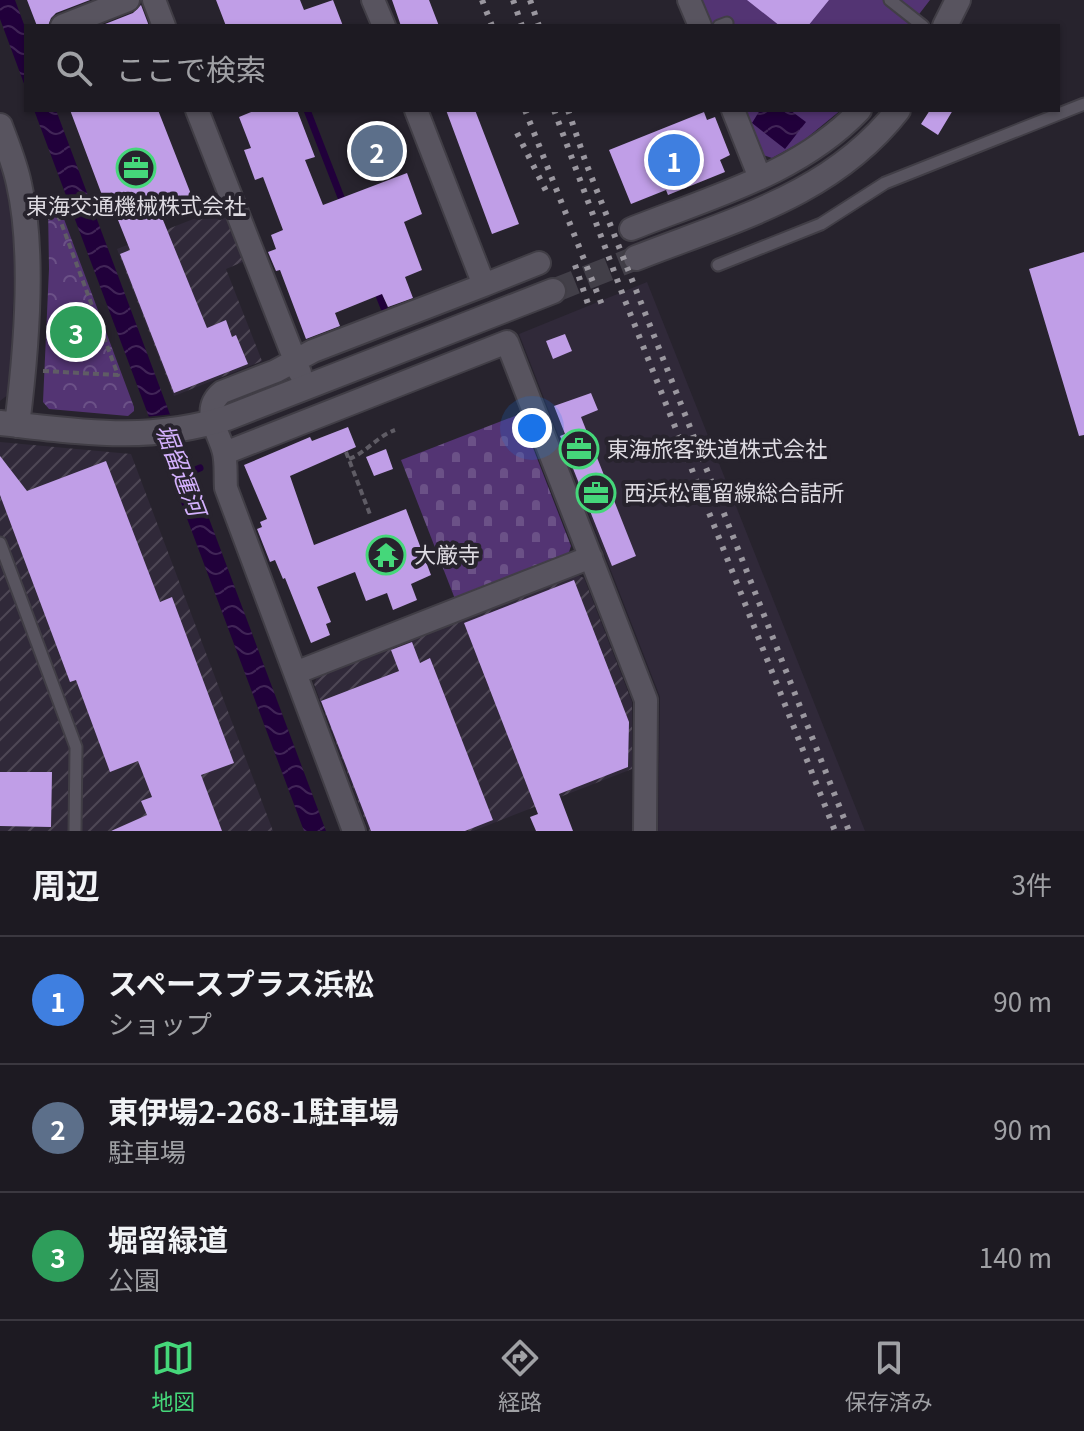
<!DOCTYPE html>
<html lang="ja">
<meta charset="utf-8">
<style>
body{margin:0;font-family:Georgia,"Noto Sans JP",serif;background:#25232a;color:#f1f3f6}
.you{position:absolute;left:532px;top:428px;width:28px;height:28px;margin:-20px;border:6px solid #fff;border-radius:50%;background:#1a73e8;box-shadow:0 0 0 12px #1a73e833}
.badge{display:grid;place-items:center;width:52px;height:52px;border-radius:50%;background:#45d77a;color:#fff;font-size:26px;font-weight:700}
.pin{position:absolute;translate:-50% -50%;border:4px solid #fff;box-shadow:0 2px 8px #0006}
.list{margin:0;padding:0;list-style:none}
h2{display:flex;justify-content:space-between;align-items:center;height:104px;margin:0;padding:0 32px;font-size:34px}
h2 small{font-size:26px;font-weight:400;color:#a0a1a5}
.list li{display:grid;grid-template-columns:52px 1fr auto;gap:24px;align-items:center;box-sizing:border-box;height:128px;padding:0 32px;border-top:2px solid #3b3840}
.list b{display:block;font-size:30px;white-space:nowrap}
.list p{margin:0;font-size:26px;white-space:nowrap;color:#a0a1a5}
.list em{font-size:26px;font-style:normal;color:#a0a1a5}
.icon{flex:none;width:44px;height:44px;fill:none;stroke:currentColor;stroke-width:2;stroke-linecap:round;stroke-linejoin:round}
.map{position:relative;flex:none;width:1084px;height:831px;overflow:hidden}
.search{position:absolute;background:#1d1a22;box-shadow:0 2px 6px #0004;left:24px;right:24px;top:24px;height:88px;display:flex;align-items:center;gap:20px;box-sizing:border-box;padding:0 28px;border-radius:0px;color:#a0a1a5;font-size:30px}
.sheet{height:488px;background:#1d1a22}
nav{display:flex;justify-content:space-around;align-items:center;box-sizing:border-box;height:112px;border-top:2px solid #3b3840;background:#1d1a22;font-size:22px;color:#a0a1a5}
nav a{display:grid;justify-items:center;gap:4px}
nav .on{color:#45d77a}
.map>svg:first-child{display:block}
.built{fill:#302939}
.industrial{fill:url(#industrial-furrows)}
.green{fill:#533473}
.cemetery{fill:url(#cemetery-stones)}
.park{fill:url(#park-crowns)}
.water{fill:url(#water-waves)}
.pier{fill:#27232d}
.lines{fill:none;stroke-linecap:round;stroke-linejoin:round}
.stream{stroke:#21003b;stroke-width:7}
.building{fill:#c09ee7}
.secondary-tunnel{stroke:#423f48;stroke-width:24;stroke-dasharray:24 12;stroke-linecap:butt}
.lane-casing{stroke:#413e46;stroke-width:15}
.street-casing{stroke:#413e46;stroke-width:26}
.secondary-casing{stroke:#413e46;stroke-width:28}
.path{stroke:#5f5c65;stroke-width:4;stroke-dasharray:6 4;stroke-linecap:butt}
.lane{stroke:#58545f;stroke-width:11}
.street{stroke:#58545f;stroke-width:22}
.secondary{stroke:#58545f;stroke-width:24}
.rail{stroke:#9a979f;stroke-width:6;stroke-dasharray:4 8;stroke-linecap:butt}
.labels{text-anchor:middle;stroke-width:8;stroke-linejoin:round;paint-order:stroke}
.poi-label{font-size:22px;fill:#dedbe2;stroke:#27232d;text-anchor:start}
.water-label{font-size:24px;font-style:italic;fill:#d4b1fe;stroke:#27232d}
</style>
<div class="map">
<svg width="1084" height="831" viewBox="0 0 1084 831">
<defs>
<pattern id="industrial-furrows" width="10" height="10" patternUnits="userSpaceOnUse" patternTransform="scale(2)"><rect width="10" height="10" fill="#302939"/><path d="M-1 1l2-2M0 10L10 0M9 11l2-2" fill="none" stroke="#4e4755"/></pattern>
<pattern id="cemetery-stones" width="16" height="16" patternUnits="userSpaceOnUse" patternTransform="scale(2)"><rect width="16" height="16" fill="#533473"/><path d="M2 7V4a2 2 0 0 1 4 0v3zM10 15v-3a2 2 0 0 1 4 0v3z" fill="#6b5187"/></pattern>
<pattern id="park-crowns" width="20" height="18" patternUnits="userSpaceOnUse" patternTransform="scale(2)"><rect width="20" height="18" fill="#533473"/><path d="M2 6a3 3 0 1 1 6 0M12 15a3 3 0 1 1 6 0" fill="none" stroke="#6b5187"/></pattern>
<pattern id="water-waves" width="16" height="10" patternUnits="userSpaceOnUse" patternTransform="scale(2)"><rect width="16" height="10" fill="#21003b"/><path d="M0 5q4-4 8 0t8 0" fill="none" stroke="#412557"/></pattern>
</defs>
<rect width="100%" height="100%" fill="#27232d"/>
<path class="built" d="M0 160 12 214 15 249 10 386 9 394 0 401Z
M647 282 865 831H658L660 697 519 334Z"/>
<path class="industrial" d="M224 207 245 261 226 269 262 361 174 396 117 249Z
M0 442 131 454 273 831H0Z
M575 574 584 578 632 702V769L473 831H369L314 684 318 675Z"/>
<path class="green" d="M702 0H930L910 26H712Z
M745 110H841L803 141 772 158 763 155Z"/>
<path class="cemetery" d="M520 414 571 546 568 555 455 599 401 460Z"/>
<path class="park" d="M48 207 61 211 134 407V411L128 416 49 409 43 402 49 269Z"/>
<path class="water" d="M0 0H15L26 30V89L0 19Z
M34 110H56L326 831H304Z
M760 110H790L806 122 785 149 752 123Z"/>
<path class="pier" d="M174 414 186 447 157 451 145 417Z"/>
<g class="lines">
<path class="stream" d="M307 110 344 205
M376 288 384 308
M183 475 200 468"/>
</g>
<path class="building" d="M27 0H90L56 13 51 18 48 26H37Z
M216 0H300L304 10 333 0 343 26H226Z
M392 0H429L439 26H401Z
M747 0H829L808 26H780Z
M141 5 149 26H100L133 13Z
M70 110H158L196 207 163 220 207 328 226 320 232 337 236 335 248 364 174 393 120 254 130 250 110 200 105 203Z
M256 110H297L315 157 305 160 323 205 407 173 422 214 404 222 422 270 405 277 413 298 388 307 382 294 335 313 340 326 306 339 280 270 276 271 268 252 276 249 271 235 283 230 263 177 255 180 244 150 251 148 239 117Z
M446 110H475L519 224 492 234Z
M930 110H953L938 135 921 124Z
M704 112 707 120 715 117 730 155 720 160 725 172 668 195 666 190 631 204 609 150Z
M1084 252V435L1079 436 1029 269Z
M565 334 572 351 553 359 546 341Z
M591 393 598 410 581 417 636 556 612 566 560 436 565 434 554 406Z
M348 427 356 447 290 476 314 545 406 509 431 575 411 584 417 600 393 610 387 593 366 601 355 572 317 587 331 622 326 624 330 635 311 643 285 578 283 579 275 560 270 562 257 529 262 527 260 522 267 519 244 465 310 437 312 441Z
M386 449 393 469 374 476 366 457Z
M0 456 27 491 106 461 160 602 172 597 234 763 201 775 222 831H111L147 815 141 801 152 797 138 761 110 772 76 680 70 682 0 495Z
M574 580 629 722 628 767 559 794 573 831H536L530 817 538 814 464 623Z
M412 642 420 663 430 658 493 820 465 831H371L321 701 399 671 391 650Z
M0 772H52L51 827 0 826Z"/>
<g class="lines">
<path class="secondary-tunnel" d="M553 291 636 258"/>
<g class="lane-casing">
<path id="lane" d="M890 0 923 26
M719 26 727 23
M718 265 821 224 885 183 1084 104
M0 543 76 747 75 831"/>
</g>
<g class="street-casing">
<path id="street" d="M154 0 164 26
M373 0 384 26
M689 0 700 26
M62 26 128 0
M197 110 300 373
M733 110 760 178
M631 229C711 197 799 174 860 110
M484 285 539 263
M225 453 507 342 646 700 645 831
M295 673 591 557
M354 831 226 488C225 475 227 461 223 449 217 429 201 409 222 392L276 371 313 351 484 285 416 110"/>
</g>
<g class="secondary-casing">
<path id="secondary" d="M945 26 958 0
M0 126C7 145 15 164 19 184 35 254 26 354 17 425
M636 258C733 220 832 195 898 110
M0 423C83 432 146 443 227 418L553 291"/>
</g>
<path class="path" d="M43 371 118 375 59 217 48 218
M346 452 371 517
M349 459C367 452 376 437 395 430"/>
<use href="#lane" class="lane"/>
<use href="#street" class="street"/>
<use href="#secondary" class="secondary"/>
<path class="rail" d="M482 0 492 26
M513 0 522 26
M530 0 539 26
M525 110 602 305
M554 110 624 298 835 831
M568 110 586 163 849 831
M517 133 546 191
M575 265 590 310"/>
</g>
<defs>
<g id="office-ring" transform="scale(2)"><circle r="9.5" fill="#27232d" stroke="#45d77a" stroke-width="1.5"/><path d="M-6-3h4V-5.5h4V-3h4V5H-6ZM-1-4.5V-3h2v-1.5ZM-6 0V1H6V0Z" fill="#45d77a"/></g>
<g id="temple-ring" transform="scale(2)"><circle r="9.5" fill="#27232d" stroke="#45d77a" stroke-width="1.5"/><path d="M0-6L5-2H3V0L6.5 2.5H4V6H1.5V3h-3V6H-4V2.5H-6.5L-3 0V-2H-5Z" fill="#45d77a"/></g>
</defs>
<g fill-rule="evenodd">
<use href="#office-ring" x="136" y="168"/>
<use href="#office-ring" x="579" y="449"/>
<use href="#office-ring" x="596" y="493"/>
<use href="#temple-ring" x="386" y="555"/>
</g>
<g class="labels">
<g class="poi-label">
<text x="136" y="214" text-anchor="middle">東海交通機械株式会社</text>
<text x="607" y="457">東海旅客鉄道株式会社</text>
<text x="624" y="501">西浜松電留線総合詰所</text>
<text x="414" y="563">大厳寺</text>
</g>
<g class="water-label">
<text transform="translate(180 470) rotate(69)" y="8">堀留運河</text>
</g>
</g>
</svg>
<div class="you"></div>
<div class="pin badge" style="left:674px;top:160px;background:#3f7fe0">1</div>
<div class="pin badge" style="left:377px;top:151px;background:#5c6f8a">2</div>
<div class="pin badge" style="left:76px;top:332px;background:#2e9e5b">3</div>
<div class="search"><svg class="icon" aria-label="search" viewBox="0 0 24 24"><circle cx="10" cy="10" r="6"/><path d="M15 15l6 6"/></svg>ここで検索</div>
</div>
<section class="sheet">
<h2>周辺<small>3件</small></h2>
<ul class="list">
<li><span class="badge" style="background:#3f7fe0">1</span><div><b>スペースプラス浜松</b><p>ショップ</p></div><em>90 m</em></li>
<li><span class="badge" style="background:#5c6f8a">2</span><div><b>東伊場2-268-1駐車場</b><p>駐車場</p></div><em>90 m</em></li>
<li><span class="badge" style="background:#2e9e5b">3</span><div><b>堀留緑道</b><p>公園</p></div><em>140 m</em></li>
</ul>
</section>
<nav>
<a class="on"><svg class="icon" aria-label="map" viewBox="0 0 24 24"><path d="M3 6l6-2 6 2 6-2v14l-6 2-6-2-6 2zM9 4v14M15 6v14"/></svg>地図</a>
<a><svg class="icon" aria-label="directions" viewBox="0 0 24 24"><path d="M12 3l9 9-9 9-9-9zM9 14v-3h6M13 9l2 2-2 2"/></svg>経路</a>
<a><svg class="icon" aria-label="saved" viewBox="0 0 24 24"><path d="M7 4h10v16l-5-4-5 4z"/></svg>保存済み</a>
</nav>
